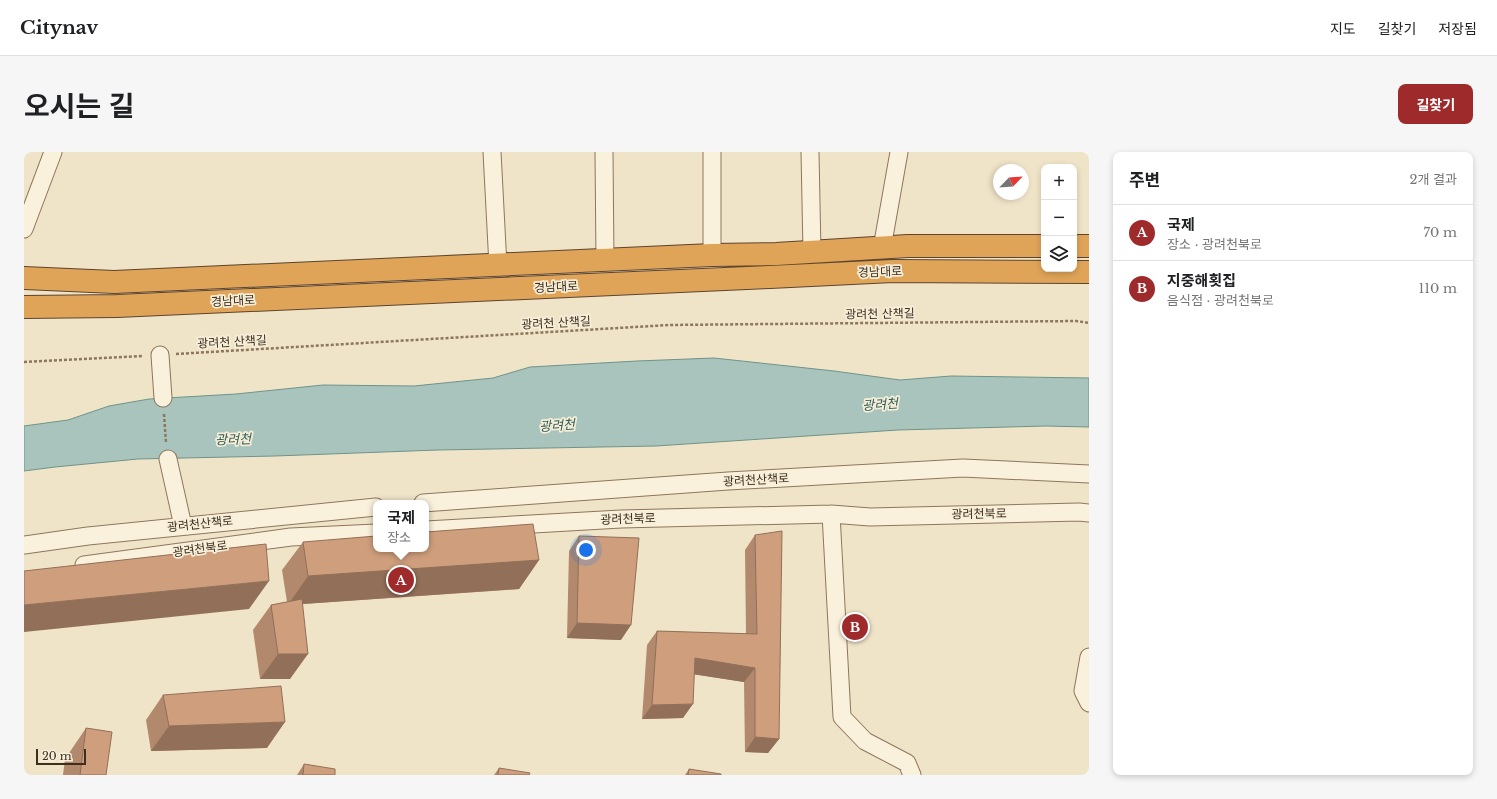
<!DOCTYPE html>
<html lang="ko">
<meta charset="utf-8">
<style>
body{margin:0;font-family:"Libre Baskerville","Noto Sans KR",serif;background:#f6f6f6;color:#202124}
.controls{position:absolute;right:12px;top:12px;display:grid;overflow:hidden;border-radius:8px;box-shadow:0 2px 6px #0003}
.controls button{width:36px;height:36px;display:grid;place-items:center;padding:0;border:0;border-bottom:1px solid #e0e0e0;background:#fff;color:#202124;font:20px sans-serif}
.compass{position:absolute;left:969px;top:12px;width:36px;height:36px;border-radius:50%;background:#fff;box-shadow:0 2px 6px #0003;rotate:65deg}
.scale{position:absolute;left:12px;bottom:10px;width:50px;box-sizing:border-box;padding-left:4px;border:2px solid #3d2e20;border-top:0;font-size:11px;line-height:14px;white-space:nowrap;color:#3d2e20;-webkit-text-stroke:3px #f7eed8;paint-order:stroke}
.you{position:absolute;left:562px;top:398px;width:14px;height:14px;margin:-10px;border:3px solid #fff;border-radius:50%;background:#1a73e8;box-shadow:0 0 0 6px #1a73e833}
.badge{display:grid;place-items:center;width:26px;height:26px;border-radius:50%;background:#9e2a2b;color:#fff;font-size:13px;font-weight:700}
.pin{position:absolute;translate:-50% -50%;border:2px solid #fff;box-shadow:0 1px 4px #0006}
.popup{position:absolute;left:349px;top:348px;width:56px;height:52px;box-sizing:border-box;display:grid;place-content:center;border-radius:8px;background:#fff;filter:drop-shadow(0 1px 3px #0005);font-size:13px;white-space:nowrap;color:#757577}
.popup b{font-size:15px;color:#202124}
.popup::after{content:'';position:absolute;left:50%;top:100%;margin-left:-8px;border:8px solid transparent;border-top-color:#fff}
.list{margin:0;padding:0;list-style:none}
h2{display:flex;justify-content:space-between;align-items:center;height:52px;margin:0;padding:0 16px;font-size:17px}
h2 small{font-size:13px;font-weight:400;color:#757577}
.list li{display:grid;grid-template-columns:26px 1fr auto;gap:12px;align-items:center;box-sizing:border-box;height:56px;padding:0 16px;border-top:1px solid #e0e0e0}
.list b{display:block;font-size:15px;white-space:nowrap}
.list p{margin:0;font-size:13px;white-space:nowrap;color:#757577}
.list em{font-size:13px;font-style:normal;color:#757577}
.icon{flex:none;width:22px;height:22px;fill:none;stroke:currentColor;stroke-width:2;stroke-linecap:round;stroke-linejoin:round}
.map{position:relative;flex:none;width:1065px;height:623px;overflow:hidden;border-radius:8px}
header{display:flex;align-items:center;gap:24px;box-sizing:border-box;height:56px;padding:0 20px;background:#fff;border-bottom:1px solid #e0e0e0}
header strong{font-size:19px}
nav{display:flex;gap:22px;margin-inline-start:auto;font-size:14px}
.intro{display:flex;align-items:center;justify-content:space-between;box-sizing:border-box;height:96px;padding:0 24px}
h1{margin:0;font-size:28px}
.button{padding:10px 18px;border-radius:8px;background:#9e2a2b;color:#fff;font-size:14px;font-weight:700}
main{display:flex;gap:24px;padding:0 24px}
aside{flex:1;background:#fff;border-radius:8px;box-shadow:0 2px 6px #0003}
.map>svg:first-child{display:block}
.water{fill:#a9c4bc;stroke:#6f938a}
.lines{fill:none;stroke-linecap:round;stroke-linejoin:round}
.minor-casing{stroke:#8d765c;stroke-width:19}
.highway-casing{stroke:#5b4430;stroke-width:24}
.path{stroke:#8d765c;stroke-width:2.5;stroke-dasharray:3 2;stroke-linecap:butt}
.minor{stroke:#faf1dc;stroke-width:17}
.highway{stroke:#e0a458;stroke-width:22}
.wall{fill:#b2896c}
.shaded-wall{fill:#916f58}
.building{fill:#cf9f7d;stroke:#916f58}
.labels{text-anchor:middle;stroke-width:3.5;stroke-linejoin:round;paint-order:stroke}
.street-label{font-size:12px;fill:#3d2e20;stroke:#f7eed8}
.water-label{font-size:13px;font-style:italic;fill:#2f5d5a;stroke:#f7eed8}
</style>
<header>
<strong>Citynav</strong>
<nav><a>지도</a><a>길찾기</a><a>저장됨</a></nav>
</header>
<div class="intro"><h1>오시는 길</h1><a class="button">길찾기</a></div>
<main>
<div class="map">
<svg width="1065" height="623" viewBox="0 0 1065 623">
<rect width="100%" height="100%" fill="#f0e4c8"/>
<path class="water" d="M690 206 810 219 876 228 927 224 1065 226V275L1022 274 874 278 632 294 414 298 251 304 114 307 31 315 0 319V274L44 268 85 254 125 247 212 242 299 233 390 234 469 226 506 215 613 209Z"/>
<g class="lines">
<g class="minor-casing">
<path id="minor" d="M468 0 474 114
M580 0 581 109
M786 0 788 100
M0 77 29 0
M858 96 875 0
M688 103V0
M136 203 139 246
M144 307 159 374
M399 351 704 329 939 316 1065 322
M402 378 597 367 807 362
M0 393 64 384 352 355
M60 413 267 385 352 381
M1065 505 1059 539 1065 551
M888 623 883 611 841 589 818 565 807 362 846 365 1055 360 1065 361"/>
</g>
<g class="highway-casing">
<path id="highway" d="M1050 94H1065
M0 126 90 130 688 103 752 102 884 94H1020
M0 155 93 154 746 125 869 119 1065 120"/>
</g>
<path class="path" d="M152 202 645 173 1052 169 1065 171
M0 210 119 204
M140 262 142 291"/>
<use href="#minor" class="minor"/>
<use href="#highway" class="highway"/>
</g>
<path class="wall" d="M731 383 755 587 744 601 721 600 720 530 670 522 659 566 618 567 623 493 633 479 722 482 721 398Z
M555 384 597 488 543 486 545 399Z
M279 390 515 408 495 437 279 452 266 527H236L229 478 247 453 263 450 258 418Z
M139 543 243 596 127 599 122 568Z
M62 576 82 623H39L41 607Z
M280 612 311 623H273Z
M475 616 505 623H470Z
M665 617 697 623H661Z"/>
<path class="shaded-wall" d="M515 408 495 437 264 453 284 424Z
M245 429 225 457 0 480V453Z
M553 471 607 473 597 488 543 486Z
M254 502H284L266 527H236Z
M671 506 731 516 720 530 661 521Z
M669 552 659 566 618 567 628 553Z
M261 570 243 596 127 599 145 574Z
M731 585 755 587 744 601 721 600Z"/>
<path class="building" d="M509 372 515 408 284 424 279 390 352 384V397H402V380Z
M758 379 755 587 731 585V516L671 506 669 552 628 553 633 479 733 482 731 383Z
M555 384 615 386 607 473 553 471Z
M242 392 245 429 0 453V419Z
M278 447 284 502H254L247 453Z
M257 534 261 570 145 574 139 543Z
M62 576 88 580 82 623H56Z
M280 612 311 617V623H279Z
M475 616 506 621 505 623H474Z
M665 617 697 622V623H664Z"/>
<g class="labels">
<g class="street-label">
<text transform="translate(856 120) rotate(-2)" y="4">경남대로</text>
<text transform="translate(532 135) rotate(-3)" y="4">경남대로</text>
<text transform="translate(209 149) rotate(-3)" y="4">경남대로</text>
<text transform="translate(856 162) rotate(-1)" y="4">광려천 산책길</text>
<text transform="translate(532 171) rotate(-3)" y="4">광려천 산책길</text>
<text transform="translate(208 190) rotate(-3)" y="4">광려천 산책길</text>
<text transform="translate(732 328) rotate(-3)" y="4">광려천산책로</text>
<text transform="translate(955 362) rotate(-1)" y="4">광려천북로</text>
<text transform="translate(604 367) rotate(-2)" y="4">광려천북로</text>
<text transform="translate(176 372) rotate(-6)" y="4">광려천산책로</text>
<text transform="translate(176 397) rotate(-8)" y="4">광려천북로</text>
</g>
<g class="water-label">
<text transform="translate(856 252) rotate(-4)" y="5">광려천</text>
<text transform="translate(533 273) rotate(-4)" y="5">광려천</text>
<text transform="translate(209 287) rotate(-2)" y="5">광려천</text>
</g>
</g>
</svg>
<div class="controls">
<button>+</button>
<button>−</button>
<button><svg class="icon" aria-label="layers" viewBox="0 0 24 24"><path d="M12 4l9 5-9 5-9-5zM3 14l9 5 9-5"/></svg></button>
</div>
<svg class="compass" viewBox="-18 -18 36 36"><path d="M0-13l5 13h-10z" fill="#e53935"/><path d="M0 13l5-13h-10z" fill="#757577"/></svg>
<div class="scale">20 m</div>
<div class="you"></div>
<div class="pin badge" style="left:377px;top:428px">A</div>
<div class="popup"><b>국제</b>장소</div>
<div class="pin badge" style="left:831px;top:475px">B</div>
</div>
<aside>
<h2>주변<small>2개 결과</small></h2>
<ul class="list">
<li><span class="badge">A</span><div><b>국제</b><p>장소 · 광려천북로</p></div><em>70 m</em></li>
<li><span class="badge">B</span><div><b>지중해횟집</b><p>음식점 · 광려천북로</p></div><em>110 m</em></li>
</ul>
</aside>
</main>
